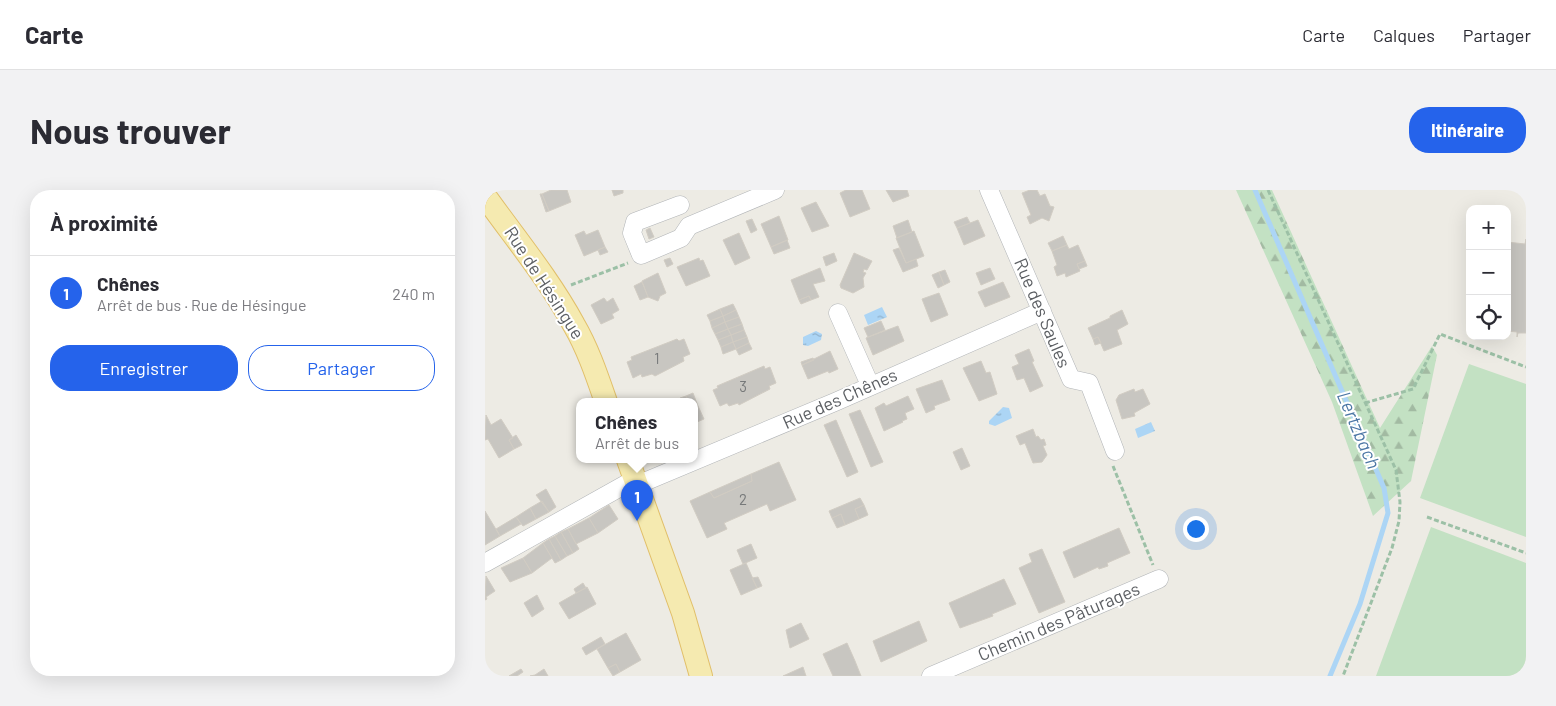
<!DOCTYPE html>
<html lang="fr">
<meta charset="utf-8">
<style>
body{margin:0;font-family:Barlow,sans-serif;background:#f2f2f3;color:#2b2b33}
.controls{position:absolute;right:15px;top:15px;display:grid;overflow:hidden;border-radius:10px;box-shadow:0 5px 20px #0002}
.controls button{width:45px;height:45px;display:grid;place-items:center;padding:0;border:0;border-bottom:1px solid #e1e1e2;background:#fff;color:#2b2b33;font:25px sans-serif}
.you{position:absolute;left:710px;top:338px;width:18px;height:18px;margin:-12px;border:4px solid #fff;border-radius:50%;background:#1a73e8;box-shadow:0 0 0 8px #1a73e833}
.badge{display:grid;place-items:center;width:32px;height:32px;border-radius:50%;background:#2563eb;color:#fff;font-size:16px;font-weight:700}
.pin{position:absolute;translate:-50% -41px;filter:drop-shadow(0 1px 2px #0008)}
.pin::after{content:'';position:absolute;top:26px;width:18px;height:15px;background:inherit;clip-path:polygon(0 0,100% 0,50% 100%)}
.popup{position:absolute;left:91px;top:208px;width:122px;height:65px;box-sizing:border-box;display:grid;place-content:center;border-radius:10px;background:#fff;filter:drop-shadow(0 1px 4px #0005);font-size:16px;white-space:nowrap;color:#7c7c81}
.popup b{font-size:19px;color:#2b2b33}
.popup::after{content:'';position:absolute;left:50%;top:100%;margin-left:-10px;border:10px solid transparent;border-top-color:#fff}
.list{margin:0;padding:0;list-style:none}
h2{display:flex;justify-content:space-between;align-items:center;height:65px;margin:0;padding:0 20px;font-size:21px}
h2 small{font-size:16px;font-weight:400;color:#7c7c81}
.list li{display:grid;grid-template-columns:32px 1fr auto;gap:15px;align-items:center;box-sizing:border-box;height:75px;padding:0 20px;border-top:1px solid #e1e1e2}
.list b{display:block;font-size:19px;white-space:nowrap}
.list p{margin:0;font-size:16px;white-space:nowrap;color:#7c7c81}
.list em{font-size:16px;font-style:normal;color:#7c7c81}
.actions{display:flex;gap:10px;padding:15px 20px}
.actions a{flex:1;padding:11px 0;border:1px solid #2563eb;border-radius:20px;text-align:center;font-size:18px;color:#2563eb}
.actions .main{background:#2563eb;color:#fff}
.icon{flex:none;width:28px;height:28px;fill:none;stroke:currentColor;stroke-width:2;stroke-linecap:round;stroke-linejoin:round}
.map{position:relative;flex:none;width:1041px;height:486px;overflow:hidden;border-radius:20px}
header{display:flex;align-items:center;gap:30px;box-sizing:border-box;height:70px;padding:0 25px;background:#fff;border-bottom:1px solid #e1e1e2}
header strong{font-size:24px}
nav{display:flex;gap:28px;margin-inline-start:auto;font-size:18px}
.intro{display:flex;align-items:center;justify-content:space-between;box-sizing:border-box;height:120px;padding:0 30px}
h1{margin:0;font-size:35px}
.button{padding:12px 22px;border-radius:20px;background:#2563eb;color:#fff;font-size:18px;font-weight:700}
main{display:flex;gap:30px;padding:0 30px}
aside{flex:1;background:#fff;border-radius:20px;box-shadow:0 5px 20px #0002}
.map>svg:first-child{display:block}
.forest{fill:url(#forest-firs)}
.park{fill:#c3e1c3}
.water{fill:url(#water-ripples)}
.lines{fill:none;stroke-linecap:round;stroke-linejoin:round}
.stream{stroke:#acd5f5;stroke-width:5}
.building{fill:#c8c6c1;stroke:#d1ccc3}
.minor-casing{stroke:#b1b4b7;stroke-width:19}
.major-casing{stroke:#e1bf69;stroke-width:24}
.path{stroke:#9cc0a6;stroke-width:3;stroke-dasharray:5 2.5;stroke-linecap:butt}
.minor{stroke:#fff;stroke-width:18}
.major{stroke:#f5eab0;stroke-width:22}
.labels{text-anchor:middle;stroke-width:4;stroke-linejoin:round;paint-order:stroke}
.number-label{font-size:15px;fill:#77797a}
.street-label{font-size:18px;fill:#5c5f63;stroke:#fff}
.water-label{font-size:19px;font-style:italic;fill:#4c77a5;stroke:#fff}
</style>
<header>
<strong>Carte</strong>
<nav><a>Carte</a><a>Calques</a><a>Partager</a></nav>
</header>
<div class="intro"><h1>Nous trouver</h1><a class="button">Itinéraire</a></div>
<main>
<aside>
<h2>À proximité<small></small></h2>
<ul class="list">
<li><span class="badge">1</span><div><b>Chênes</b><p>Arrêt de bus · Rue de Hésingue</p></div><em>240 m</em></li>
</ul>
<div class="actions"><a class="main">Enregistrer</a><a>Partager</a></div>
</aside>
<div class="map">
<svg width="1041" height="486" viewBox="0 0 1041 486">
<defs>
<pattern id="forest-firs" width="22" height="20" patternUnits="userSpaceOnUse" patternTransform="scale(1.25)"><rect width="22" height="20" fill="#c3e1c3"/><path d="M5 1l3.5 6h-7zM16 11l3.5 6h-7z" fill="#a2baa2"/></pattern>
<pattern id="water-ripples" width="26" height="14" patternUnits="userSpaceOnUse" patternTransform="scale(1.25)"><rect width="26" height="14" fill="#acd5f5"/><path d="M2 4q2-2 4 0t4 0M15 11q2-2 4 0t4 0" fill="none" stroke="#8fb0ca"/></pattern>
</defs>
<rect width="100%" height="100%" fill="#edebe4"/>
<path class="forest" d="M751 0H787L895 238 947 156 952 165 926 291 888 326 847 212Z"/>
<path class="park" d="M984 174 1041 194V347L935 308Z
M946 337 1041 373V486H891Z"/>
<path class="water" d="M397 117 402 127 383 135 379 125Z
M331 141 337 144 336 150 323 156 318 155V147Z
M518 217 524 218 527 228 510 236 504 234V231Z
M666 232 670 241 653 248 650 239Z"/>
<g class="lines">
<path class="stream" d="M770 0 899 298 903 323 875 414 845 486"/>
</g>
<path class="building" d="M66 0H82L86 12 64 21 57 4Z
M127 0H138V3L129 6Z
M361 0H377L385 19 365 27 355 3Z
M401 0H422L424 6 408 12Z
M545 0H552L555 6 560 4 565 16 569 17 564 31 557 28 545 34 542 27 546 25 537 3Z
M55 4H57L64 21 61 22Z
M331 12 344 36 327 42 316 18Z
M294 26 303 50 286 57 276 34Z
M482 27 485 33 472 38 469 32Z
M267 29 272 40 266 43 261 31Z
M423 30 427 42 412 48 408 36Z
M493 30 500 46 479 55 472 38Z
M165 38 169 47 164 49 161 40Z
M113 40 120 57 99 66 90 45 99 41 101 45Z
M429 41 439 66 421 73 411 48Z
M254 43 265 68 250 75 238 50Z
M578 46 582 55 567 61 563 53Z
M1041 49V143H1033L1032 147V142L1022 141V52L1040 54Z
M302 50 305 58 289 64 286 57Z
M582 55 584 59 593 55 600 71 592 74 595 81 581 87 580 83 572 86 569 77 572 75 567 61Z
M120 57 123 62 115 65 113 60Z
M414 58 421 73 431 69 433 76 418 82 408 60Z
M349 63 352 71 341 76 338 67Z
M369 63 387 71 382 80 379 79 378 82 381 83 378 88 379 97 368 103 356 98 355 95Z
M185 68 188 74 182 77 179 70Z
M214 68 215 71 218 70 225 86 201 96 192 77Z
M600 71 602 76 594 79 592 74Z
M335 78 340 91 328 94 334 107 326 110 324 106 314 110 306 90Z
M505 78 510 89 496 95 491 83Z
M460 80 465 92 459 95 454 82Z
M454 82 459 95 453 98 447 85Z
M173 83 181 103 175 106 173 111 163 107 157 91Z
M157 92 163 107 155 110 149 96Z
M518 92 525 107 500 117 493 102Z
M454 103 463 125 446 132 437 109Z
M324 106 326 110 316 114 314 110Z
M119 108 122 112 128 108 134 120 127 124 129 128 116 134 106 115Z
M248 114 251 120 238 126 235 119Z
M235 119 238 126 225 131 222 125Z
M251 120 254 127 240 132 238 126Z
M637 120 643 134 632 140 637 154 619 161 613 147 608 149 603 138 625 128V126Z
M238 126 240 132 227 138 225 131Z
M254 127 257 134 243 139 240 132Z
M396 131 400 140 383 147 379 138Z
M240 132 243 139 230 144 227 138Z
M257 134 259 140 246 145 243 139Z
M413 136 419 151 388 165 381 148Z
M243 139 246 145 233 150 230 144Z
M259 140 262 147 248 152 246 145Z
M246 145 248 152 236 157 233 150Z
M262 147 264 153 251 159 248 152Z
M613 147 616 153 610 155 608 149Z
M192 149 194 151 199 149 205 164 198 167 199 171 170 186 167 184 157 187 156 184 148 188 142 172 147 170 146 167Z
M248 152 251 159 238 164 236 157Z
M264 153 267 159 254 165 251 159Z
M544 159 549 171 547 172 558 196 545 202 539 188 532 190 527 177 534 174 530 165Z
M345 161 353 179 344 183 343 181 323 189 317 175Z
M328 168 329 170 317 175 316 172Z
M496 171 501 183 505 182 512 204 494 211 478 178Z
M279 176 280 179 285 177 291 193 284 196 285 199 254 215 253 213 244 216 242 213 235 216 228 200 233 198 232 196Z
M457 190 465 210 449 216 450 219 441 223 431 199Z
M649 199 650 202 658 199 665 214 649 223 650 226 637 229 631 210 634 205Z
M208 203 213 216 210 218V212H204L201 206Z
M201 206 204 212H196L195 208Z
M423 206 429 219 420 223 422 229 417 231 418 232 399 241 390 218 399 213 401 216Z
M213 216 219 229 212 232 210 218Z
M375 220 398 272 386 277 364 224Z
M1 225 6 235 16 229 28 248 24 250 29 259 14 268 3 249 0 250Z
M351 230 373 282 362 287 339 235Z
M548 239 551 247 553 246 556 250 559 249 561 255 558 256 562 265 557 272 548 273 540 253 535 255 531 246Z
M31 245 37 255 29 259 24 250Z
M477 258 485 276 476 280 468 262Z
M294 272 311 310 285 321 282 314 239 333 242 339 222 348 205 311 225 302 229 308 267 291 266 284Z
M266 284 267 291 229 308 225 302Z
M61 299 71 317 64 322 51 305Z
M375 308 379 315 370 319 374 329 360 335 356 324 347 328 344 321Z
M57 311 64 322 51 329 45 318Z
M124 315 133 329 113 343 104 328Z
M379 315 383 325 374 329 370 319Z
M45 318 51 329 38 336 31 327Z
M0 321 15 346 0 355Z
M356 324 360 335 352 338 347 328Z
M31 327 36 334 15 346 11 339Z
M104 328 113 343 91 354 83 339Z
M634 338 645 363 622 373 623 376 614 379 613 377 589 388 578 362Z
M83 339 94 359 88 363 76 342Z
M76 342 88 363 82 366 70 346Z
M70 346 82 366 76 370 64 349Z
M64 349 76 370 70 373 58 353Z
M58 353 67 368 47 383 38 368Z
M266 354 272 368 258 374 252 360Z
M557 359 580 412 554 423 534 378 547 372 544 364Z
M38 368 47 383 25 392 16 378Z
M261 373 272 398 256 405 245 380Z
M1 386 10 401 1 407 2 409 0 410Z
M273 387 277 396 272 398 267 388Z
M519 389 531 414 507 424 508 426 475 438 464 413Z
M98 393 101 398 91 403 89 399Z
M102 397 111 414 84 429 74 413Z
M52 405 59 419 47 427 39 413Z
M434 431 442 451 396 472 388 451Z
M316 433 324 449 305 458 301 440Z
M141 443 156 470 135 482 131 474 123 478 112 459Z
M116 447 120 454 101 465 97 458Z
M362 453 370 471 376 486H348L338 464Z
M131 474 135 482 128 486 123 478Z
M318 477 321 486H298Z
M36 479 38 482 32 486H24Z
M59 479 63 486H45L50 485Z"/>
<g class="lines">
<g class="minor-casing">
<path id="minor" d="M504 0 586 189 604 193 630 261
M195 15 150 32 147 43 156 65 196 48 204 36 290 0
M353 123 385 195
M152 295 350 212 557 121
M0 373 150 289
M446 486 674 389"/>
</g>
<g class="major-casing">
<path id="major" d="M0 6C30 48 64 89 89 135 103 159 112 186 121 212
M143 270 198 423 216 486"/>
</g>
<path class="path" d="M783 0 911 280 915 312 914 331 907 358 858 486
M86 95 143 73
M880 213 928 199 955 144 1041 177
M628 276 668 375
M942 327 1041 363"/>
<use href="#minor" class="minor"/>
<use href="#major" class="major"/>
</g>
<g class="labels">
<g class="number-label">
<text x="172" y="174">1</text>
<text x="258" y="202">3</text>
<text x="258" y="315">2</text>
</g>
<g class="street-label">
<text transform="translate(59 93) rotate(57)" y="6">Rue de Hésingue</text>
<text transform="translate(557 123) rotate(67)" y="6">Rue des Saules</text>
<text transform="translate(355 209) rotate(-24)" y="6">Rue des Chênes</text>
<text transform="translate(574 432) rotate(-23)" y="6">Chemin des Pâturages</text>
</g>
<g class="water-label">
<text transform="translate(874 240) rotate(67)" y="7">Lertzbach</text>
</g>
</g>
</svg>
<div class="controls">
<button>+</button>
<button>−</button>
<button><svg class="icon" aria-label="locate" viewBox="0 0 24 24"><circle cx="12" cy="12" r="6"/><path d="M12 2v4M12 18v4M2 12h4M18 12h4"/></svg></button>
</div>
<div class="you"></div>
<div class="pin badge" style="left:152px;top:331px">1</div>
<div class="popup"><b>Chênes</b>Arrêt de bus</div>
</div>
</main>
